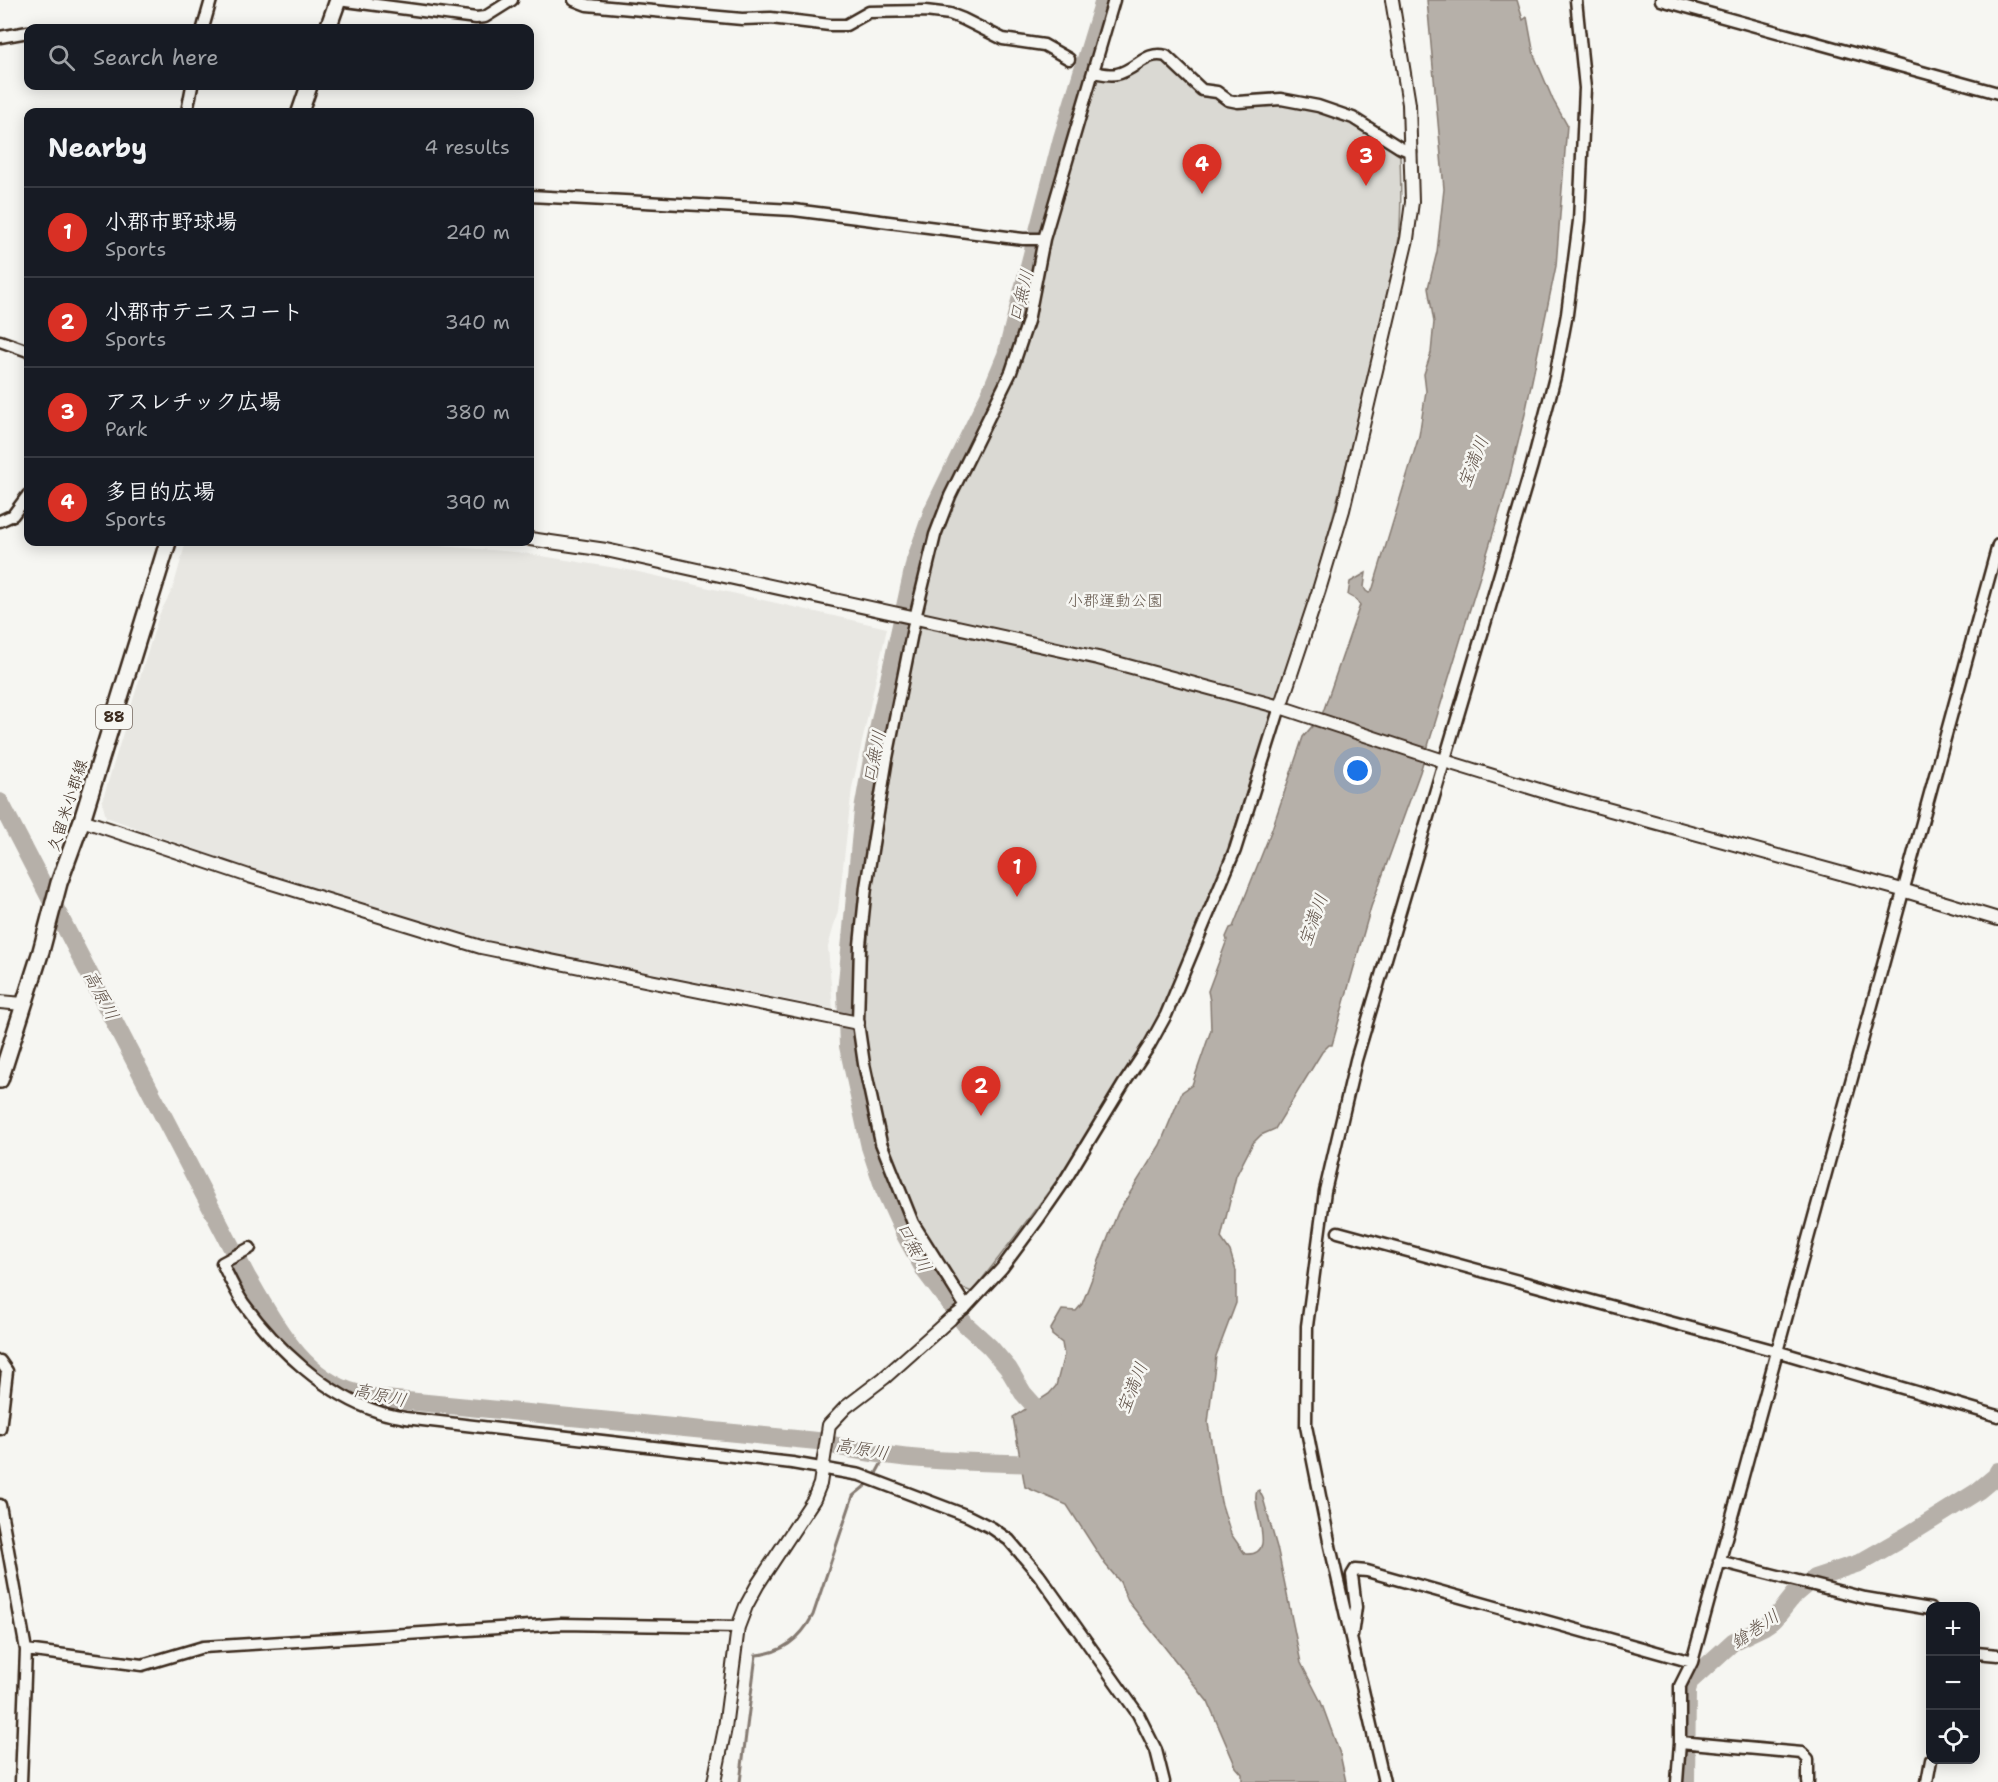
<!DOCTYPE html>
<meta charset="utf-8">
<style>
body{margin:0;font-family:"Shantell Sans","Klee One",sans-serif;background:#242831;color:#f1f3f6}
.controls{position:absolute;right:18px;bottom:18px;display:grid;overflow:hidden;border-radius:12px;box-shadow:0 3px 15px #0003}
.controls button{width:54px;height:54px;display:grid;place-items:center;padding:0;border:0;border-bottom:2px solid #363941;background:#171b24;color:#f1f3f6;font:30px sans-serif}
.you{position:absolute;left:1358px;top:771px;width:21px;height:21px;margin:-15px;border:4px solid #fff;border-radius:50%;background:#1a73e8;box-shadow:0 0 0 9px #1a73e833}
.badge{display:grid;place-items:center;width:39px;height:39px;border-radius:50%;background:#d93025;color:#fff;font-size:20px;font-weight:700}
.pin{position:absolute;translate:-50% -50px;filter:drop-shadow(0 2px 3px #0008)}
.pin::after{content:'';position:absolute;top:32px;width:21px;height:18px;background:inherit;clip-path:polygon(0 0,100% 0,50% 100%)}
.list{margin:0;padding:0;list-style:none}
h2{display:flex;justify-content:space-between;align-items:center;height:78px;margin:0;padding:0 24px;font-size:26px}
h2 small{font-size:20px;font-weight:400;color:#9ea1a6}
.list li{display:grid;grid-template-columns:39px 1fr auto;gap:18px;align-items:center;box-sizing:border-box;height:90px;padding:0 24px;border-top:2px solid #363941}
.list b{display:block;font-size:22px;white-space:nowrap}
.list p{margin:0;font-size:20px;white-space:nowrap;color:#9ea1a6}
.list em{font-size:20px;font-style:normal;color:#9ea1a6}
.icon{flex:none;width:33px;height:33px;fill:none;stroke:currentColor;stroke-width:2;stroke-linecap:round;stroke-linejoin:round}
.map{position:relative;flex:none;width:1998px;height:1782px;overflow:hidden}
.search{position:absolute;background:#171b24;box-shadow:0 3px 15px #0003;left:24px;top:24px;width:510px;height:66px;display:flex;align-items:center;gap:15px;box-sizing:border-box;padding:0 21px;border-radius:12px;color:#9ea1a6;font-size:22px}
.panel{position:absolute;background:#171b24;box-shadow:0 3px 15px #0003;left:24px;top:108px;width:510px;height:438px;border-radius:12px}
.map>svg:first-child{display:block}
.built{fill:#e8e7e2}
.green{fill:#dad9d3;stroke:#8a8278;stroke-width:1.5}
.water{fill:#b6b0a9;stroke:#857a71;stroke-width:1.5}
.lines{fill:none;stroke-linecap:round;stroke-linejoin:round}
.stream{stroke:#857a71;stroke-width:3}
.river{stroke:#b6b0a9;stroke-width:18}
.minor-casing{stroke:#3b2a1e;stroke-width:15}
.tertiary-casing{stroke:#3b2a1e;stroke-width:16}
.primary-casing{stroke:#3b2a1e;stroke-width:20}
.minor{stroke:#f6f6f2;stroke-width:10}
.tertiary{stroke:#f6f6f2;stroke-width:12}
.primary{stroke:#f6f6f2;stroke-width:15}
.labels{text-anchor:middle;stroke-width:5;stroke-linejoin:round;paint-order:stroke}
.shield{fill:#f6f6f2;stroke:#73675e;stroke-width:1.5}
.shield-label{font-size:15px;font-weight:bold;fill:#3b2a1e}
.park-label{font-size:16px;fill:#63564b;stroke:#f6f6f2}
.street-label{font-size:16px;fill:#3b2a1e;stroke:#f6f6f2}
.water-label{font-size:18px;font-style:italic;fill:#605248;stroke:#f6f6f2}
</style>
<div class="map">
<svg width="1998" height="1782" viewBox="0 0 1998 1782">
<rect width="100%" height="100%" fill="#f6f6f2"/>
<filter id="ink" filterUnits="userSpaceOnUse"><feTurbulence type="fractalNoise" baseFrequency=".0167" numOctaves="2"/><feDisplacementMap in="SourceGraphic" scale="12" xChannelSelector="R" yChannelSelector="G"/><feConvolveMatrix kernelMatrix="1 2 1 2 8 2 1 2 1" color-interpolation-filters="sRGB"/></filter>
<g filter="url(#ink)">
<path class="built" d="M186 542H405L414 544 517 552 634 571 887 628 852 788 838 911 828 947 833 1009 482 939 227 861 106 817 102 802 159 615 173 588Z"/>
<path class="green" d="M1153 58H1164L1206 93 1295 104 1350 120 1372 134 1400 156C1401 183 1402 210 1399 237 1392 285 1378 334 1367 382 1349 454 1332 526 1310 597 1297 641 1282 683 1268 726 1234 829 1203 937 1151 1032 1101 1125 1037 1209 972 1292L957 1286 916 1221 884 1138 867 1065 862 1008 863 974 866 963 868 939 867 909 888 758 937 545 953 500 1013 373 1051 233 1095 78H1111Z"/>
<path class="water" d="M1427 0H1517L1523 20 1527 17 1534 55 1553 100 1567 125 1556 266 1525 414 1507 488 1420 772 1371 907 1332 1045H1329L1322 1052 1275 1129 1261 1135 1253 1143 1236 1176 1221 1238 1230 1251 1236 1271V1303L1216 1356 1208 1423 1221 1502 1231 1534 1245 1554C1280 1557 1250 1508 1257 1491L1259 1490 1263 1498 1278 1551 1301 1663 1321 1702 1340 1754 1346 1782H1242V1774L1236 1767 1208 1702 1128 1601 1120 1582 1105 1564 1067 1505 1025 1487 1013 1417 1049 1394 1056 1386 1064 1355 1062 1343 1052 1335 1051 1329 1062 1310 1076 1311 1082 1304 1118 1212 1160 1145 1182 1092 1192 1085 1211 1030 1210 1001 1208 991 1227 940 1226 937 1230 928 1233 927 1272 829 1303 737 1322 715 1360 605 1357 600 1348 595 1350 582 1366 573 1364 587 1366 591 1369 593 1373 588 1419 436 1426 391 1424 374 1431 353 1434 322 1428 288 1437 252 1444 189Z"/>
<g class="lines">
<path class="stream" d="M874 1477 886 1455
M740 1782 756 1655C783 1653 801 1638 813 1615L853 1496 870 1482"/>
<path class="river" d="M0 802 247 1277C275 1323 300 1377 356 1393 375 1399 397 1400 417 1402L817 1441C891 1462 968 1462 1044 1464
M1051 1418 1040 1412 1023 1393 1008 1368 990 1347 965 1324 925 1271 905 1235 884 1189 870 1147 848 1046 846 993 863 810 874 748 915 561 933 510 991 391 1006 355 1062 138 1104 0
M1686 1782 1687 1692 1689 1682 1734 1641 1763 1627 1775 1619 1794 1595 1814 1578 1859 1563 1908 1535 1978 1491 1996 1476 1998 1471"/>
<g class="minor-casing">
<path id="minor" d="M338 0 476 18 485 17 512 0
M574 0 587 5 742 19 771 18 830 25H846L869 12 925 11 950 14 963 19 1003 39 1044 45 1069 59
M1661 0 1998 93
M203 28 211 0
M0 37 28 32
M1093 72C1100 73 1110 76 1117 74 1136 70 1146 50 1166 56L1202 90 1217 92 1228 100 1238 102 1281 99 1318 106 1353 118 1399 147 1411 152
M187 112 192 86
M530 196 794 210 1023 239H1044
M0 341 28 351
M0 521 13 515 28 495
M1338 1232 1776 1351 1998 1416
M250 1248 222 1263C229 1277 235 1291 244 1304 276 1348 326 1395 379 1412 387 1415 397 1416 405 1418L792 1463 860 1475 968 1516 992 1528 1009 1540 1039 1575 1138 1714 1156 1750 1164 1782
M966 1307 913 1223 881 1143 864 1064 858 1023 860 945 866 887 887 758 915 618 935 535 950 496 1011 372 1028 321 1044 239 1114 0
M950 1319 966 1307 1002 1268 1039 1218 1064 1182 1123 1085 1149 1046 1166 1015 1235 850 1280 707
M0 1361 7 1371 0 1429
M0 1505 26 1650 21 1782
M1719 1561 1865 1598 1930 1609
M1352 1635 1356 1607 1352 1575 1355 1570 1367 1571 1692 1662
M26 1650 142 1665 203 1647 453 1631 561 1624 738 1627
M1976 1653 1998 1655
M1680 1742 1802 1753 1808 1759V1782
M1384 1782 1330 1546 1306 1426 1307 1326 1325 1191 1356 1060 1532 465 1555 377 1567 314 1579 221 1585 88 1576 0
M1677 1782 1680 1742V1686L1692 1662 1998 545
M1927 1782 1931 1760"/>
</g>
<g class="tertiary-casing">
<path id="tertiary" d="M530 539 606 550 1098 658 1280 707 1441 760 1552 794 1902 890 1998 919
M1280 707 1319 590 1343 510 1407 239 1412 202 1409 104 1392 0
M82 820 249 876 481 947 858 1023
M0 1002 23 1004
M714 1782 725 1728 738 1627 746 1606 758 1584 814 1499 820 1484 829 1425 846 1407 884 1378 950 1319"/>
</g>
<g class="primary-casing">
<path id="primary" d="M328 28 338 0
M300 112 309 86
M0 1080 41 951 59 883 82 820 168 542"/>
</g>
<use href="#minor" class="minor"/>
<use href="#tertiary" class="tertiary"/>
<use href="#primary" class="primary"/>
</g>
</g>
<g class="labels">
<rect class="shield" x="96" y="705" width="36" height="24" rx="4.5"/>
<g class="shield-label">
<text x="114" y="722">88</text>
</g>
<g class="park-label">
<text x="1115" y="606">小郡運動公園</text>
</g>
<g class="street-label">
<text transform="translate(67 805) rotate(-72)" y="6">久留米小郡線</text>
</g>
<g class="water-label">
<text transform="translate(1021 296) rotate(-76)" y="6">口無川</text>
<text transform="translate(1473 462) rotate(-68)" y="6">宝満川</text>
<text transform="translate(874 757) rotate(-78)" y="6">口無川</text>
<text transform="translate(1313 920) rotate(-70)" y="6">宝満川</text>
<text transform="translate(101 995) rotate(62)" y="6">高原川</text>
<text transform="translate(914 1247) rotate(62)" y="6">口無川</text>
<text transform="translate(1132 1388) rotate(-68)" y="6">宝満川</text>
<text transform="translate(380 1395) rotate(12)" y="6">高原川</text>
<text transform="translate(862 1449) rotate(10)" y="6">高原川</text>
<text transform="translate(1755 1629) rotate(-34)" y="6">鎗巻川</text>
</g>
</g>
</svg>
<div class="controls">
<button>+</button>
<button>−</button>
<button><svg class="icon" aria-label="locate" viewBox="0 0 24 24"><circle cx="12" cy="12" r="6"/><path d="M12 2v4M12 18v4M2 12h4M18 12h4"/></svg></button>
</div>
<div class="you"></div>
<div class="pin badge" style="left:1017px;top:897px">1</div>
<div class="pin badge" style="left:981px;top:1116px">2</div>
<div class="pin badge" style="left:1366px;top:186px">3</div>
<div class="pin badge" style="left:1202px;top:194px">4</div>
<div class="search"><svg class="icon" aria-label="search" viewBox="0 0 24 24"><circle cx="10" cy="10" r="6"/><path d="M15 15l6 6"/></svg>Search here</div>
<section class="panel">
<h2>Nearby<small>4 results</small></h2>
<ul class="list">
<li><span class="badge">1</span><div><b>小郡市野球場</b><p>Sports</p></div><em>240 m</em></li>
<li><span class="badge">2</span><div><b>小郡市テニスコート</b><p>Sports</p></div><em>340 m</em></li>
<li><span class="badge">3</span><div><b>アスレチック広場</b><p>Park</p></div><em>380 m</em></li>
<li><span class="badge">4</span><div><b>多目的広場</b><p>Sports</p></div><em>390 m</em></li>
</ul>
</section>
</div>
